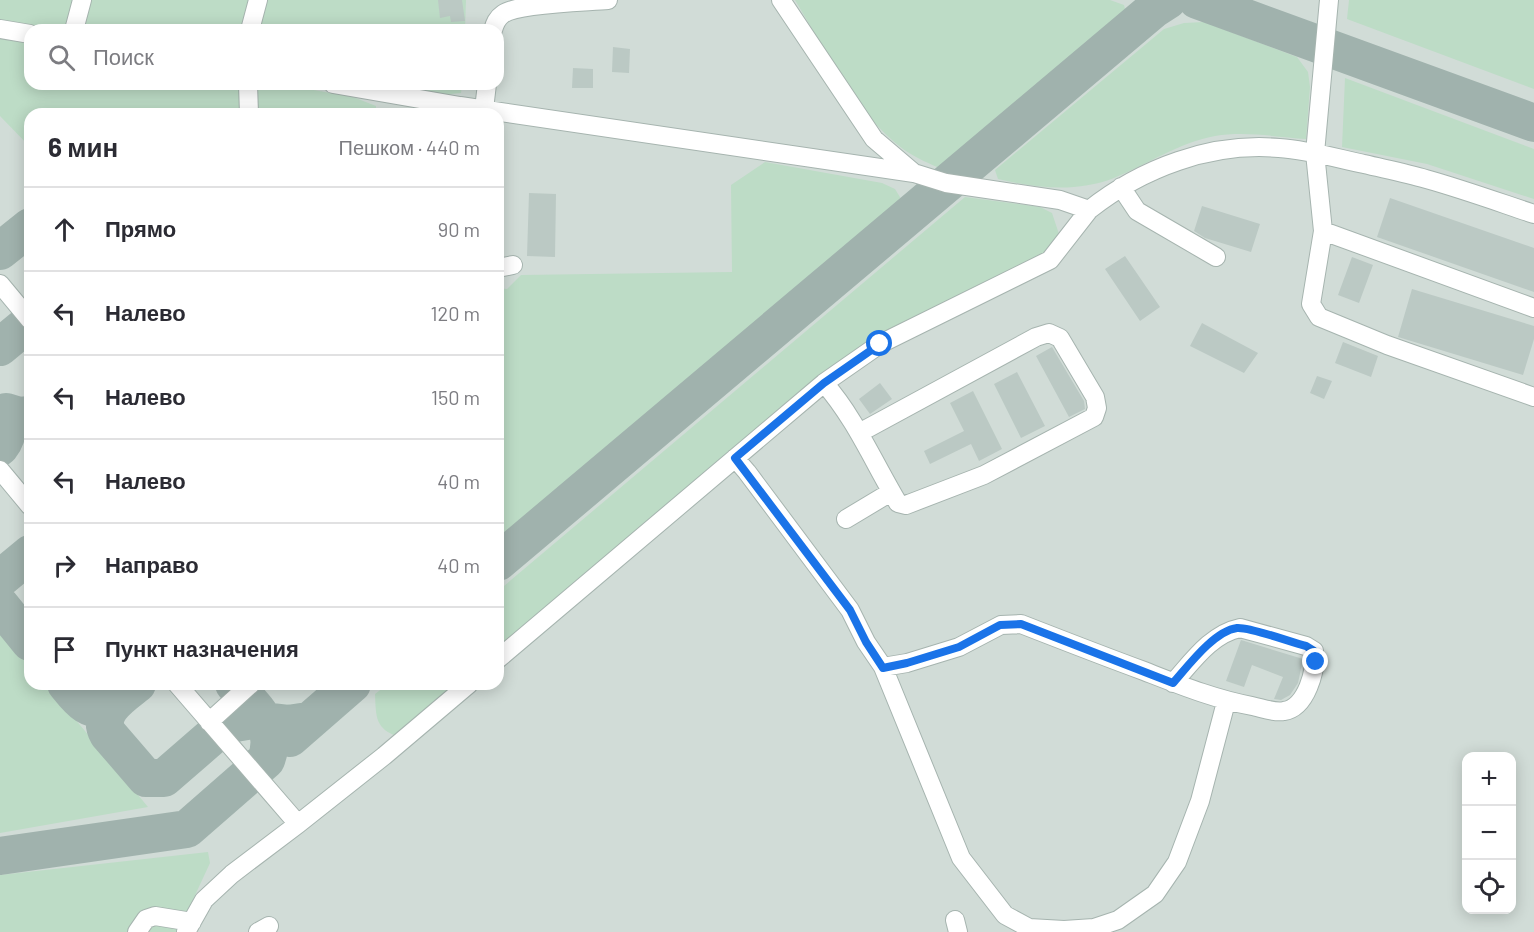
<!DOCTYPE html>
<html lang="ru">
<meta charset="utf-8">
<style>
body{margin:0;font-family:Barlow,sans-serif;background:#f2f2f3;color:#2b2b33}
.controls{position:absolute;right:18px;bottom:18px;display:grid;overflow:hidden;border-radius:12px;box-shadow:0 3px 15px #0003}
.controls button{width:54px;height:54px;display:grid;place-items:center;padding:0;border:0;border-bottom:2px solid #e1e1e2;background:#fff;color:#2b2b33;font:30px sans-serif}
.stop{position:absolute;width:18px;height:18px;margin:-14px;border:4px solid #1a73e8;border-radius:50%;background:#fff}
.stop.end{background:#1a73e8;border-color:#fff;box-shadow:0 2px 6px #0008}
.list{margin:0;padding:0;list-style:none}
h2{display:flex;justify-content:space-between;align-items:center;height:78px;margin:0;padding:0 24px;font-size:26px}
h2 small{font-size:20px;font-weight:400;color:#7c7c81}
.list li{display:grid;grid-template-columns:39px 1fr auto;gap:18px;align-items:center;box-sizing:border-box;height:84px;padding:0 24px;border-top:2px solid #e1e1e2}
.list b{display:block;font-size:22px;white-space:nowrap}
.list em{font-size:20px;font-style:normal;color:#7c7c81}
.icon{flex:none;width:33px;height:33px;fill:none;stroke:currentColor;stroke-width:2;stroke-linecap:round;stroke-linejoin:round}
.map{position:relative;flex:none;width:1534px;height:932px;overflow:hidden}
.search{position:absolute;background:#fff;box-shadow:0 3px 15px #0003;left:24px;top:24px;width:480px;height:66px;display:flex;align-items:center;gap:15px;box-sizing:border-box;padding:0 21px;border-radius:18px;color:#7c7c81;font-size:22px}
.panel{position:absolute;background:#fff;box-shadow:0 3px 15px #0003;left:24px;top:108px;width:480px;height:582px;border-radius:18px}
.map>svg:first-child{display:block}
.built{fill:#d1dcd7;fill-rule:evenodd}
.green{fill:#bddcc6}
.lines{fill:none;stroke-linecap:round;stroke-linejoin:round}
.taxiway{stroke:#a0b2ad;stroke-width:38}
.building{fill:#bbc9c4}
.minor-casing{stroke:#a6b4af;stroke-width:20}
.minor{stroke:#fff;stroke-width:18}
.route{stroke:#1a73e8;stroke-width:8}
</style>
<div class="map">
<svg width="1534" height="932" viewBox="0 0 1534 932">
<rect width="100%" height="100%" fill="#e3ece8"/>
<path class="built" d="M0 0H1534V932H0ZM30 30H498V84H30ZM30 114H498V684H30ZM1466 756H1512V910H1466Z"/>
<path class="green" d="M0 0H466L465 30H56L0 21Z
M795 0H1110L1124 5 1126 13 944 170C930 164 916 158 903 149 856 114 825 50 795 0Z
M1349 0H1534V89L1347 19Z
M1204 22 1297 57 1308 72 1310 87 1306 139C1277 137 1245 131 1215 136 1178 143 1148 164 1114 178 1075 193 1037 188 998 179L995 170 1164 29 1184 23Z
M0 35 30 40V84H280L353 97 376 106V114H30V147L0 116Z
M1345 78 1534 149V199L1427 164 1342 147Z
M375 84H462L461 93 442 95Z
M765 162 882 183 895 189 903 202 498 542V288L507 289 521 275 732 272 731 185Z
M965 197 1040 207 1052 213 1059 234 1056 247 861 350 498 652V591Z
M0 628 30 664V684H46L148 807 0 833Z
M388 684H461L399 737C375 729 376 717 375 694Z
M208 852 210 863 178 932H0V875Z"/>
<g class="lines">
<path class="taxiway" d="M1197 0 1534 123
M0 251 30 227
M0 347 30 322
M0 447C8 437 9 425 6 412L19 416 30 415
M498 562 1154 9 1168 0
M0 579 30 554
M0 605 30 642
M66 684C78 699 89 715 110 706
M137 684C122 696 96 712 108 734L146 778H164L217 732 235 723 253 720 288 724 308 721
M290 738 352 684
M0 856 187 829 266 760C279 726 254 708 234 684"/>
</g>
<path class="building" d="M438 0H462L465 21 451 22 450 16 440 18Z
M613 47 630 49 629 73 612 72Z
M573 68 593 69V88H572Z
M529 193 556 194 555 257 527 256Z
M1390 198 1534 248V292L1377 237Z
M1202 206 1260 224 1251 252 1205 238 1194 231Z
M1125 256 1160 307 1140 321 1105 269Z
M1352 257 1373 265 1359 303 1338 295Z
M1412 289 1534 326V339L1523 375 1398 337Z
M1202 323 1258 353 1244 373 1190 346Z
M1343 342 1378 356 1371 377 1335 363Z
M1052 347 1084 401 1085 409 1069 417 1036 356Z
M1017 372 1045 426 1021 438 994 384Z
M1317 376 1332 381 1324 399 1310 393Z
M880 383 892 399 870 414 859 399Z
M973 391 1002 449 979 461 971 444 930 464 924 451 964 431 950 403Z
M1241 640 1303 659 1298 683 1290 695 1281 700 1274 699 1283 677 1252 665 1244 687 1226 681Z"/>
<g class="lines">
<g class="minor-casing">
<path id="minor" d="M781 0 874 139 914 173 946 183 1060 200 1089 210C1142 168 1211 142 1279 148 1308 150 1336 158 1364 164 1385 169 1406 173 1426 179 1462 189 1498 202 1534 214
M1329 0 1315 153 1323 231 1311 304 1319 317 1387 345 1534 397
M0 29 30 34
M74 30 82 0
M250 30 258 0
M493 30C495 23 497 18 503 14 519 3 585 2 608 0
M248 84 249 114
M333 84 460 106 914 173
M484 109 487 84
M1121 187 1137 211 1216 257
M1323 231 1534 308
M498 268 513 265
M0 284 30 320
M824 383C855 418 874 463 898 503L906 505 984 475 1094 417 1097 408 1095 397 1060 338 1049 333 1036 337 859 433
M735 458 747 472 850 610 866 642 883 667 907 663 959 647 1001 625 1021 624C1062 640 1103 656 1144 671 1180 685 1214 699 1252 706 1262 708 1274 713 1284 711 1306 708 1317 670 1314 651L1306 646 1240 628C1211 634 1192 662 1173 683
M0 470 30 506
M846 519 891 492
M498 659 824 383 880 344 1050 260 1089 210
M883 667 961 858 1005 915 1029 928 1064 930 1094 928 1118 920 1155 894 1177 862 1200 801 1226 702
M177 684 298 824
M209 722 251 684
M955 920 958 932
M137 932 146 919 155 916 192 922
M186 932 204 900 232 874 298 824 384 756 469 684
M258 932 269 926"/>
</g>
<use href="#minor" class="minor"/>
</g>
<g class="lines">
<path class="route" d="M880 344 824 383 735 458 850 610 866 642 883 668 907 663 959 647 1000 625 1021 624 1173 683C1188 666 1214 631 1237 628 1251 627 1290 642 1306 646L1314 651 1316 662"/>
</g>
</svg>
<div class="controls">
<button>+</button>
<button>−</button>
<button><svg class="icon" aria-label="locate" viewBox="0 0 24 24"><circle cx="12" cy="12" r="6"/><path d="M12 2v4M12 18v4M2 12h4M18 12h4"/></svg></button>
</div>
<div class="stop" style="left:880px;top:344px"></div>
<div class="stop end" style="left:1316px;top:662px"></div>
<div class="search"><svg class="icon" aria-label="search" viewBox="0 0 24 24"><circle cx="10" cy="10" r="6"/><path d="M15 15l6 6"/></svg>Поиск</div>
<section class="panel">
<h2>6 мин<small>Пешком · 440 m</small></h2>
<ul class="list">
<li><svg class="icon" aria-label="ahead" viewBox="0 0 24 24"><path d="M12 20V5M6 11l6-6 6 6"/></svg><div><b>Прямо</b></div><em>90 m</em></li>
<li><svg class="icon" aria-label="left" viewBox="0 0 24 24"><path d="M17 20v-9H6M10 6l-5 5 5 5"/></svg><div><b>Налево</b></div><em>120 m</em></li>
<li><svg class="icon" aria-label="left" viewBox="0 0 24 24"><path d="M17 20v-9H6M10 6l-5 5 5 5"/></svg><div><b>Налево</b></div><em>150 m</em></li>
<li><svg class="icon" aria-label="left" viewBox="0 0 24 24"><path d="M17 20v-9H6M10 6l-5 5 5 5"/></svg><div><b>Налево</b></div><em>40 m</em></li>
<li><svg class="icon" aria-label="right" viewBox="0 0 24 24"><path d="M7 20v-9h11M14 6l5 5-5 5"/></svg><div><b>Направо</b></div><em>40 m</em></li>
<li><svg class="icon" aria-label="arrive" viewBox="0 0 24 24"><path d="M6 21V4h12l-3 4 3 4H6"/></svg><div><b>Пункт назначения</b></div></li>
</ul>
</section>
</div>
